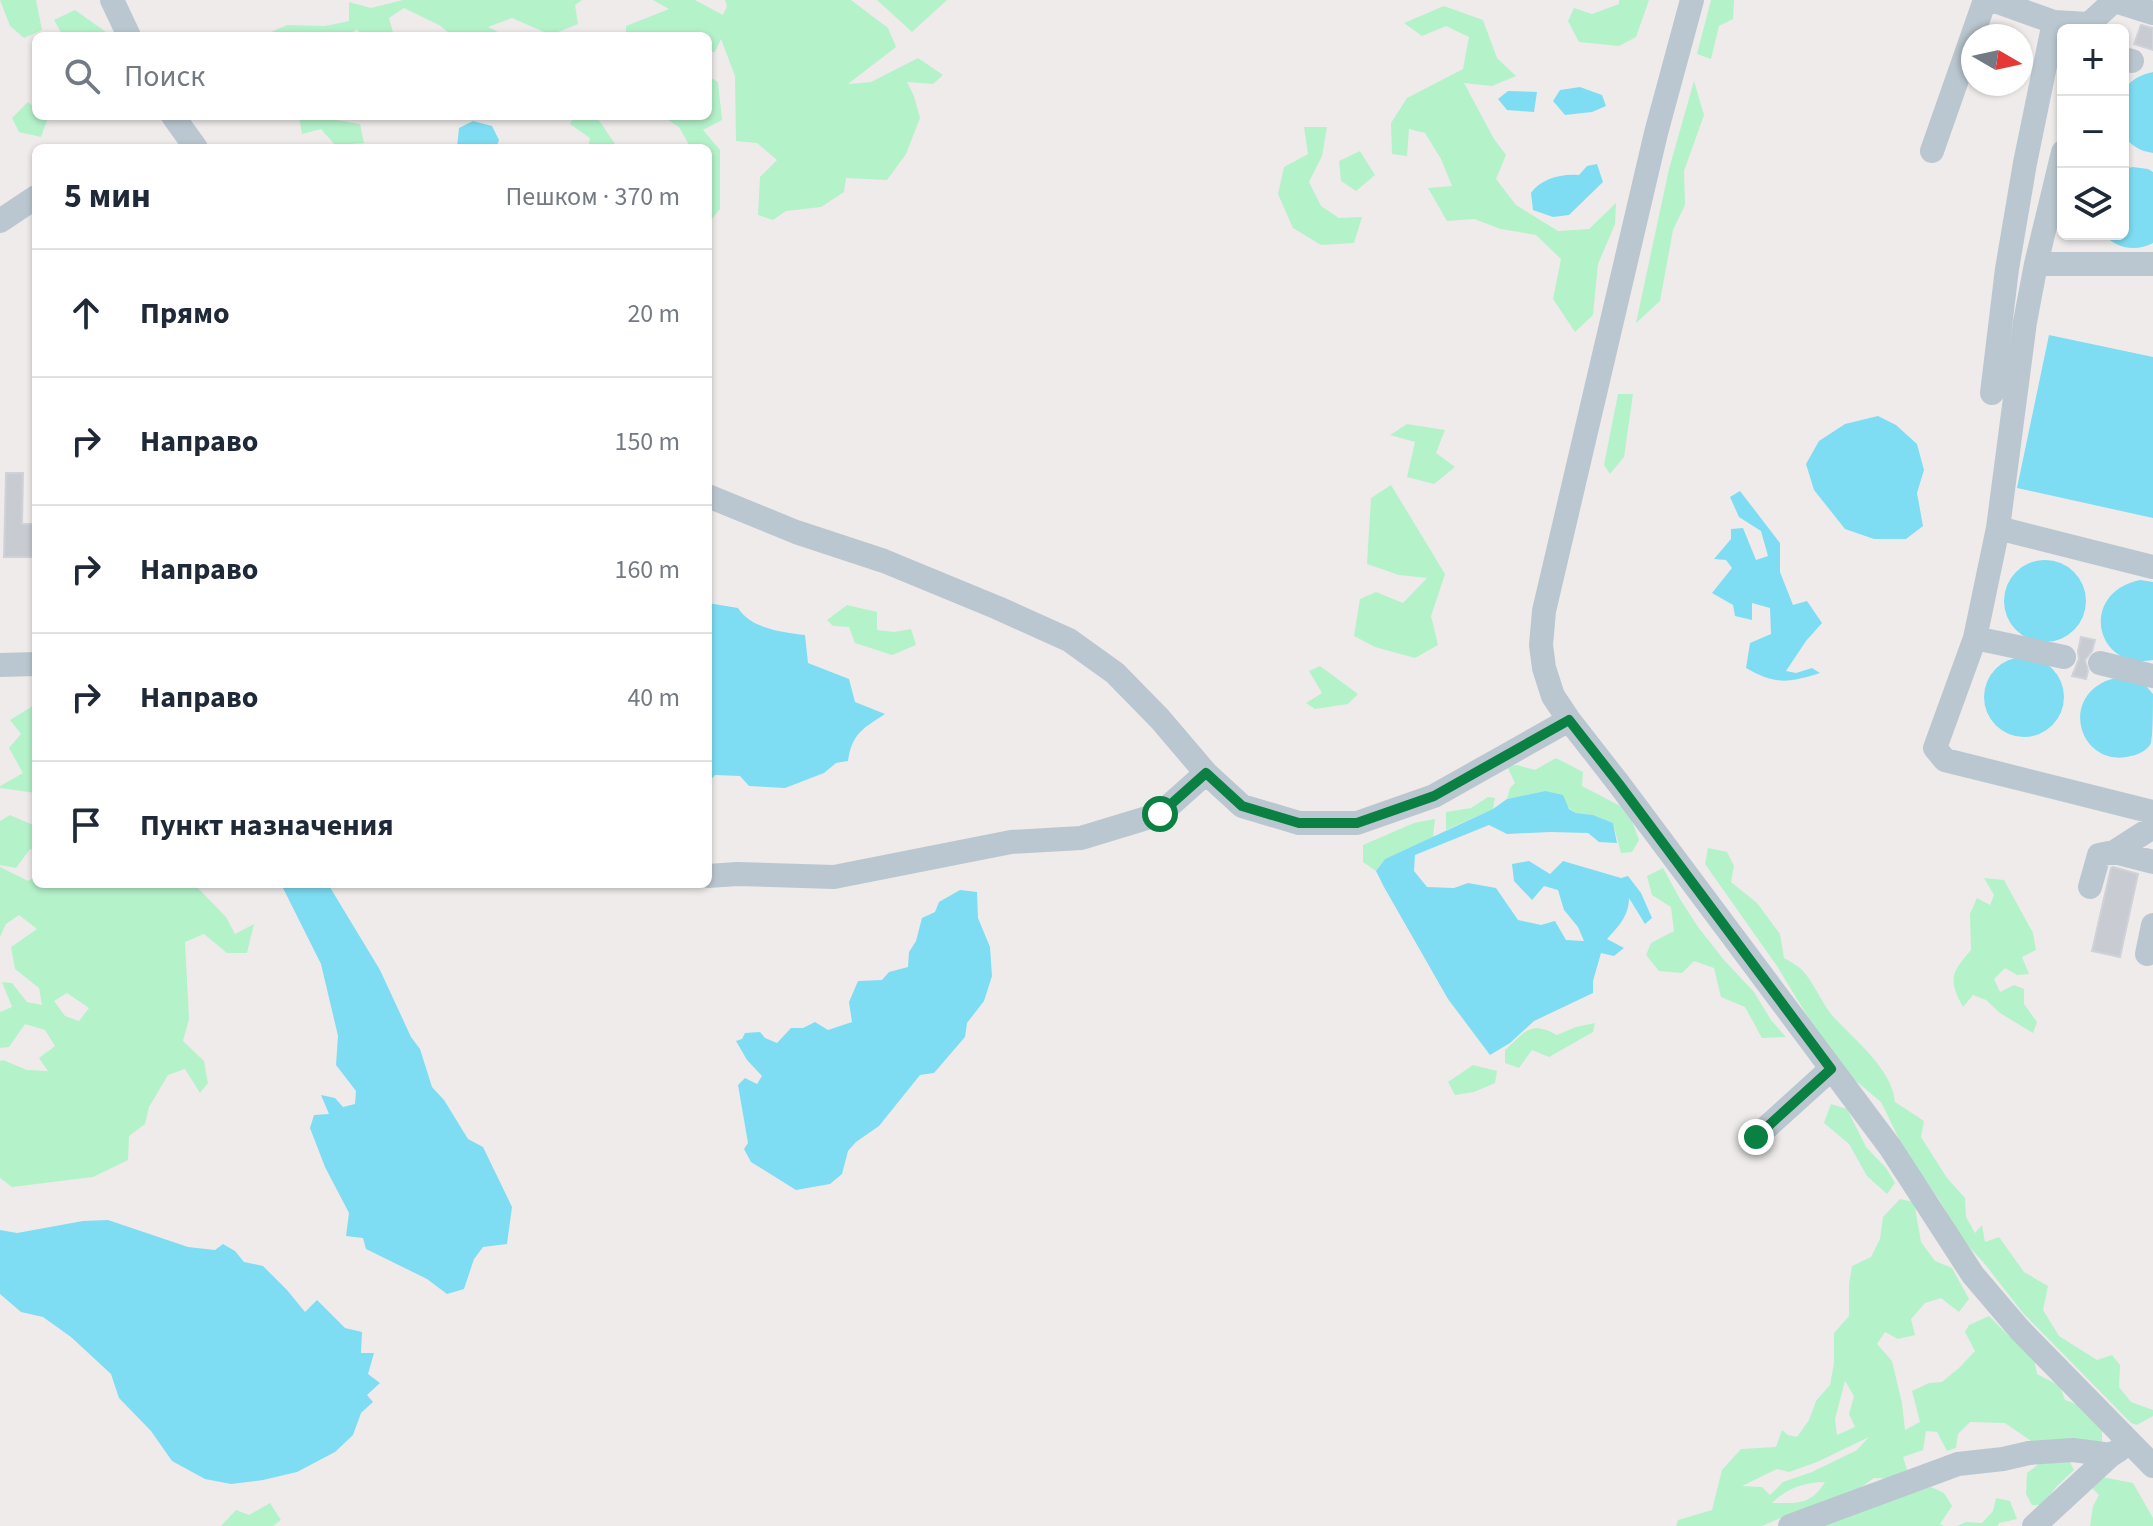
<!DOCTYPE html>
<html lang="ru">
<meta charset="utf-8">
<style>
body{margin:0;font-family:"Source Sans 3",sans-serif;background:#f2f2f3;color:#1f2937}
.controls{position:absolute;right:24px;top:24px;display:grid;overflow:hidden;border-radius:12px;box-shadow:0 2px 6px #0004}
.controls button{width:72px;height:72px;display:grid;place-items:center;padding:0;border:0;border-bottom:2px solid #e0e1e3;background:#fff;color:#1f2937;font:40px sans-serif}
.compass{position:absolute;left:1961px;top:24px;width:72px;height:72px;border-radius:50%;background:#fff;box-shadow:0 2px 6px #0004;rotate:99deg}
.stop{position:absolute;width:24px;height:24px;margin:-18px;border:6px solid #0b8043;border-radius:50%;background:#fff}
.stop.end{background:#0b8043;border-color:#fff;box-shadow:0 2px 8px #0008}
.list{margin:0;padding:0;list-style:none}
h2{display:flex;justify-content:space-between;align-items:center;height:104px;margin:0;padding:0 32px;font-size:34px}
h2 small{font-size:26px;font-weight:400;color:#747a83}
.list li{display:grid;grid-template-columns:52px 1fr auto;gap:24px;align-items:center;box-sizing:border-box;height:128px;padding:0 32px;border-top:2px solid #e0e1e3}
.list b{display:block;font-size:30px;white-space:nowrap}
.list em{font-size:26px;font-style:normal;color:#747a83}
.icon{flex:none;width:44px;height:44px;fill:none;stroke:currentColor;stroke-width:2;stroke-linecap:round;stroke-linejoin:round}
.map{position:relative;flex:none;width:2153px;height:1526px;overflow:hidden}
.search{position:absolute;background:#fff;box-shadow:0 2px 6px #0004;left:32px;top:32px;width:680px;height:88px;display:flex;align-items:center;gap:20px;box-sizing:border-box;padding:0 28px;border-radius:12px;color:#747a83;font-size:30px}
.panel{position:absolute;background:#fff;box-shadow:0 2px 6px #0004;left:32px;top:144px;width:680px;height:744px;border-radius:12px}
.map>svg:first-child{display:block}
.green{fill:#b4f2ca;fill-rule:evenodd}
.water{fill:#7eddf2}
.building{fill:#c8cbd1;stroke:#cfd2d8;stroke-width:2}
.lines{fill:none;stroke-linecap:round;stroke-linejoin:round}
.minor{stroke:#bbc7d0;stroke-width:24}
.route{stroke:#0b8043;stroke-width:10}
</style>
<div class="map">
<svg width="2153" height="1526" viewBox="0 0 2153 1526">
<rect width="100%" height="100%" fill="#efebeb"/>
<path class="green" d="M0 0H36L42 30 24 38 10 26Z
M403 0H582L575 5 578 24 551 35 512 18 488 27 506 36H453L439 25 404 8 389 18 394 36H362L357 29 347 36H294L279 33 278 36H262L287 25 325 26 349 21V2L371 8Z
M653 0H695L723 15 727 6 725 0H851L888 28 896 47 848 84 871 82 918 58 943 75 933 84 907 82 914 96 920 118 906 154 887 180 846 178 844 192 821 207 786 211 773 220 758 215 760 177 777 160 757 143 736 141 735 76 721 39 715 52 708 51V36H626V26L669 9Z
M877 0H947L912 32Z
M1619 0H1649L1636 37 1619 46 1579 42 1568 21 1574 8 1592 14 1619 4Z
M1711 0H1734L1733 19 1719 26 1711 59 1697 54Z
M1444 6 1483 20 1497 58 1516 76 1492 86 1464 83 1494 139 1506 155 1496 179 1516 205 1558 231 1589 229 1616 203 1615 224 1598 264 1593 315 1575 332 1553 299 1561 259 1536 235 1501 229 1474 219 1447 221 1428 188 1452 186 1441 159 1425 133 1409 129 1407 156 1392 154 1391 123 1407 98 1463 69 1469 37 1446 26 1422 36 1404 23Z
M75 10 106 32V36H63L54 20Z
M708 76 718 82 722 120 703 130 720 150V209L708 224V148H691L679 127 662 116H708Z
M1694 81 1704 115 1684 171 1685 205 1673 230 1660 301 1636 323 1669 169Z
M28 102 36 109V116H43L47 120 41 137 19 132 12 118Z
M299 116H336L337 120 360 124 364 143 335 145 321 129 302 134Z
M574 116H596L615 144 611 148H588L590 138 570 124Z
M1304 127H1327L1322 156 1309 182 1321 206 1339 218 1362 217 1354 243 1321 245 1293 228 1278 194 1284 167 1308 154Z
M1360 151 1375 175 1356 191 1341 181 1339 161Z
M1618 394H1633L1624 457 1610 474 1604 465Z
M1407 424 1445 430 1436 453 1455 467 1434 484 1407 477 1415 442 1390 435Z
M1391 485 1445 574 1431 616 1438 645 1415 658 1375 647 1354 636 1360 599 1376 592 1403 603 1427 578 1399 575 1367 564 1371 498Z
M847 605 877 612V630L894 632 911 629 916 645 892 655 855 643 849 627 833 626 827 620Z
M1320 666 1358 694 1348 704 1315 709 1306 703 1322 693 1309 671Z
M36 704V793L0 788V786L23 773 9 748 21 734 10 720Z
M1556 758 1583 772 1582 786 1628 810 1639 840 1632 852 1621 853 1613 823 1593 815 1576 813 1545 791 1507 799 1510 788 1515 783 1507 766 1517 765 1535 770Z
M1488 797 1495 798 1493 809 1446 830V812L1471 808Z
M10 815 33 825 36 824V850L30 849 16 868 0 865V821Z
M1435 819 1433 837 1385 859 1376 871 1363 862V845L1414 823Z
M1708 848 1727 852 1734 866 1731 882 1757 903 1780 934 1784 958C1789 961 1795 964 1800 968 1813 980 1820 1000 1831 1014 1853 1039 1892 1068 1895 1102L1924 1121 1921 1137 1947 1178 1965 1198 1966 1217 1975 1233 1982 1225 1985 1242 1999 1237 2024 1272 2048 1286 2043 1310 2059 1336 2097 1360 2112 1355 2120 1365 2119 1387 2131 1402 2153 1410V1416L2137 1425 2131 1423 2023 1313 1984 1263 1961 1238 1940 1201 1905 1151 1881 1102 1850 1076 1817 1032 1777 966 1705 864Z
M0 867 28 881 36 876V884H194L226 917 235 934 254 924 247 953H227L204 934 185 942 189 1019 183 1041 204 1061 208 1083 200 1093 185 1069 168 1075 149 1107 145 1124 129 1136 128 1160 93 1177 12 1187 0 1178V1061L3 1060 27 1070 48 1071 39 1058 55 1046 45 1030 25 1024 9 1047 0 1048V1012L12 1007 2 982 12 983 27 1002 42 1005 39 988 15 969 11 947 37 929 19 915 6 924 0 937ZM67 993 89 1008 79 1021 65 1016 54 1001Z
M1663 868 1680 899 1698 927 1724 960 1754 992 1771 1020 1786 1037 1762 1038 1745 1007 1721 997 1714 968 1694 961 1682 973 1659 971 1646 955 1651 943 1674 931 1671 907 1652 895 1647 876Z
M1984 878 2004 880 2033 933 2036 950 2022 957 2029 974 2017 975 2005 968 1994 979 2000 992 2014 985 2024 989V1004L2037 1022 2033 1033 2000 1013 1986 1000 1973 995 1963 1007C1948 979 1951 973 1971 950L1970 914 1977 898 1990 905 1994 895Z
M1595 1023 1593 1032 1549 1057 1532 1050 1519 1068 1505 1063V1050C1525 1032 1530 1020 1557 1035L1576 1027Z
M1473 1065 1497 1071 1495 1083 1474 1092 1455 1095 1448 1082Z
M1831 1104 1847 1109 1866 1147 1886 1168 1895 1183 1887 1194 1867 1176 1849 1144 1824 1123Z
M1900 1199 1914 1202 1921 1242 1935 1261 1952 1268 1969 1299 1959 1312 1941 1298 1925 1303 1911 1319 1915 1335 1898 1339 1885 1332 1877 1344 1892 1361 1902 1403 1905 1430 1920 1422 1912 1391 1929 1383 1942 1382 1959 1368 1975 1351 1965 1332 1969 1325 1989 1316 2010 1337 2033 1353 2037 1374 2060 1386 2065 1400 2084 1407 2102 1428V1447L2079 1449 2060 1439 2037 1445 2005 1423 1970 1422 1958 1434 1956 1448 1947 1451 1937 1432 1926 1431 1923 1450 1903 1457 1908 1472 1901 1479 1874 1478 1846 1498 1794 1512 1762 1526H1676L1678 1520 1712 1510 1722 1470 1741 1449 1776 1447 1782 1430 1788 1435 1797 1437 1809 1420 1816 1401 1830 1385 1834 1363V1333L1849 1316V1284L1852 1266 1871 1257 1880 1239 1883 1217ZM1845 1381 1854 1396 1849 1414 1855 1427 1837 1435 1835 1419ZM1869 1437 1857 1450 1812 1472 1783 1482 1770 1495 1762 1487 1742 1486 1777 1469 1789 1472 1817 1462ZM1825 1482C1810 1506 1797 1503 1772 1503 1786 1489 1804 1482 1825 1482Z
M2044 1460 2070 1462 2074 1470 2056 1487 2043 1505H2032L2026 1494 2027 1473Z
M2102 1477 2133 1483 2153 1518V1526H2090L2093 1506 2099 1495 2092 1488Z
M1931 1487 1944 1493 1952 1506 1940 1524 1944 1526H1805Z
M1996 1498 2010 1501 2017 1519 1999 1523 1998 1526H1957L1966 1522 1982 1523 1993 1511Z
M270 1503 281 1520 273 1526H221L236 1510 249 1515Z"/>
<path class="water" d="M2153 72V153C2140 151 2132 146 2123 136 2123 104 2114 81 2153 72Z
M1580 87 1602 95 1606 106 1592 112 1565 115 1553 101 1560 90Z
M1508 91 1537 92 1534 112 1507 110 1498 99Z
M473 121 492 126 499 140 496 148H457L459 128Z
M1597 164 1603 182 1569 215 1553 217 1533 210 1531 193C1540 179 1562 173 1579 175L1587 166Z
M2133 167 2148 169 2153 172V243C2136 252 2116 249 2104 234H2123V169Z
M2049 335 2153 357V518L2017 488Z
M1878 416 1896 425 1917 444 1924 470 1917 493 1923 526 1906 539H1874L1845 529 1814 490 1806 464 1819 441 1845 424Z
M1740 491 1780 543V572L1793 605 1807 601 1822 623 1806 641 1786 671 1796 673 1812 668 1820 673C1788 683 1776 685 1746 668L1750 643 1771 634 1770 608 1752 603V620L1735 616 1733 605 1712 593 1732 568 1726 560 1714 559 1731 539V529L1743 528 1756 560 1768 556 1761 531 1739 517 1730 497Z
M2004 601a41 41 0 1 1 82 0a41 41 0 1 1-82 0Z
M2140 580 2153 582V660C2095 671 2078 593 2140 580Z
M708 603 738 608C751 629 783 632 805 635L808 663 849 679 855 702 885 714C862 729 852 734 848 761L836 763 824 773 785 788 749 786 740 776 715 775 708 783Z
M1984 697a40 40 0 1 1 80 0a40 40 0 1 1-80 0Z
M2119 677 2146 686 2153 694C2153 705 2153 734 2151 743 2148 750 2138 755 2131 756 2078 770 2055 690 2119 677Z
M1545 791 1563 795 1569 809 1576 813 1593 815 1613 823 1617 843 1599 842 1588 833 1550 832 1507 834 1489 825 1415 855 1414 871 1427 887 1454 888 1468 883 1496 888 1518 920 1541 925 1555 921 1566 940 1584 941 1578 927 1564 910 1558 890 1544 886 1532 900 1514 881 1512 864 1529 861 1550 874 1563 861 1621 878 1628 876 1641 893 1652 918 1645 924 1629 898C1629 916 1618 927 1607 939L1624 948 1614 956 1601 953 1593 981V993L1534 1021 1510 1043 1490 1055 1448 999 1384 887 1376 871 1385 859 1493 809 1507 799Z
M281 884H328L380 970 411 1037 420 1049 432 1087 444 1100 468 1139 483 1147 512 1207 507 1244 483 1247 474 1259 464 1289 447 1294 427 1279 366 1249 363 1238 346 1236 349 1213 325 1167 310 1128 314 1115 329 1114 321 1095 335 1098 343 1107 355 1104 356 1091 336 1065 338 1036 321 964Z
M960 890 977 892 978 918 990 947 992 976 984 1001 967 1023 965 1037 934 1073 920 1075 879 1126 856 1142 848 1151 842 1174 830 1184 796 1190 751 1162 744 1149 748 1143 738 1085 745 1078 757 1084 762 1076 747 1060 736 1041 742 1039 745 1033 760 1032 765 1038 777 1043 791 1028H803L815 1022 828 1030 852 1022 849 1002 858 981 882 980 889 972 908 967 909 952 916 941 922 918 935 912 939 902Z
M108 1220 188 1247 215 1250 223 1244 235 1251 244 1262 263 1266 287 1290 305 1312 317 1300 345 1328 362 1332 361 1353H374L368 1374 380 1383 367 1395 373 1402 361 1413 353 1435 335 1452 297 1472 263 1480 231 1484 205 1479 172 1461 151 1431 119 1398 111 1374 71 1337 43 1317 21 1312 0 1294V1230L17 1233 83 1221Z"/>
<path class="building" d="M2141 25 2153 28V50L2134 44Z
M6 473H23L22 524H36L35 557H4Z
M2081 637 2095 640 2092 651 2085 660 2088 671 2086 679 2072 676 2079 659 2078 651Z
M2113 867 2138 874 2120 957 2092 951 2111 868Z"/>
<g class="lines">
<path class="minor" d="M112 0 129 36
M1692 0 1656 133 1544 611 1541 645 1544 668 1553 696 1569 720 1619 784 1890 1147 1973 1275 2019 1329 2153 1466
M1992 0 2054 22 2089 24
M2115 1 2153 13
M2088 30 2089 24 2115 0
M2123 59 2132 61
M173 116 196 148
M1932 151 1985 0
M2063 152 2036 264 2025 322 1998 528 1975 638 1935 748 1945 760 2153 812
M0 221 36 197
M2036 264H2153
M1992 393 2007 269 2025 163 2054 22
M708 496 796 532 884 561 998 608 1069 640 1115 673 1160 719 1206 773 1242 806 1299 823H1357L1434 796 1569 720
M1998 528 2153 567
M1975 638 2064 657
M2100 663 2153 676
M0 665 36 664
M2114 852 2153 827
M708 876 737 874 834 877 1011 842 1081 838 1160 814 1206 773
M2090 887 2099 855 2114 852 2153 862
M2147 954 2153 925
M1756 1137 1831 1069
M1790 1526 1958 1464 2003 1459 2029 1453 2073 1450 2111 1455
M2034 1526 2111 1455 2119 1450"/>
</g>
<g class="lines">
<path class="route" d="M1160 814 1206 773 1242 806 1299 823H1357L1434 796 1569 720 1619 784 1831 1069 1756 1137"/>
</g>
</svg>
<div class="controls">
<button>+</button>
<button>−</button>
<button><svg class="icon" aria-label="layers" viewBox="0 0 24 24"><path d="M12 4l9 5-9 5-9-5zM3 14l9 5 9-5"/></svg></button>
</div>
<svg class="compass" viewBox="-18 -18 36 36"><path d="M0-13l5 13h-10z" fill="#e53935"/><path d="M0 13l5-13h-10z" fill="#747a83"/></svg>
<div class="stop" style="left:1160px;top:814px"></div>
<div class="stop end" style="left:1756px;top:1137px"></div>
<div class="search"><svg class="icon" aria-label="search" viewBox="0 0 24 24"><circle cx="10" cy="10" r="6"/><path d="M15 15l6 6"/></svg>Поиск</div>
<section class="panel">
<h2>5 мин<small>Пешком · 370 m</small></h2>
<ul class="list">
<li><svg class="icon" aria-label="ahead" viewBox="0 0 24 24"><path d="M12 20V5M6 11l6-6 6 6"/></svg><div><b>Прямо</b></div><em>20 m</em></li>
<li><svg class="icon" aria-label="right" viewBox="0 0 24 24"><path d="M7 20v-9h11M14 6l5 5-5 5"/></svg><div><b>Направо</b></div><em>150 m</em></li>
<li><svg class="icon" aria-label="right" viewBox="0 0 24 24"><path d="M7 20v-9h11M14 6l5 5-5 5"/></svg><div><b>Направо</b></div><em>160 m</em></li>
<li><svg class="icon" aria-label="right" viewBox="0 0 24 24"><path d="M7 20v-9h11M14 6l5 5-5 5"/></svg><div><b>Направо</b></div><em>40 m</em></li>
<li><svg class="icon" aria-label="arrive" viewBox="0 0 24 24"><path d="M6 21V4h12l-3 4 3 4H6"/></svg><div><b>Пункт назначения</b></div></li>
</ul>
</section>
</div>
